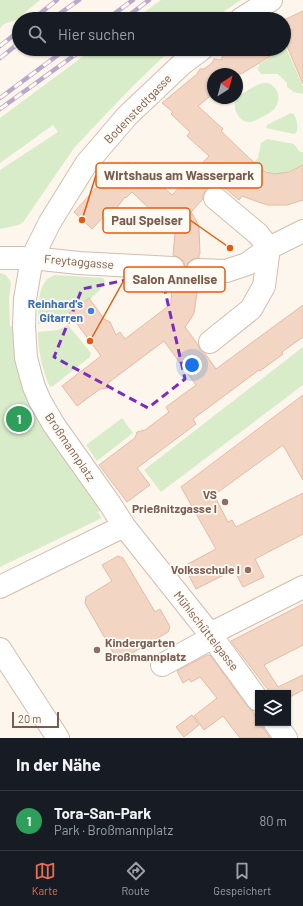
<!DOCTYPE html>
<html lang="de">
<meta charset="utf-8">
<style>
body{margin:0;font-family:Barlow,sans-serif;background:#20242c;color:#f1f3f6}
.controls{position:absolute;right:12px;bottom:12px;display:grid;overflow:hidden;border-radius:0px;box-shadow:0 1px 3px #0004}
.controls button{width:36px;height:36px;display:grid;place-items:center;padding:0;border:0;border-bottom:1px solid #363941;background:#171b24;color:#f1f3f6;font:20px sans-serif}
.compass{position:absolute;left:207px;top:68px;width:36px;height:36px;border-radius:50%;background:#171b24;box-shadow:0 1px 3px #0004;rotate:36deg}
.scale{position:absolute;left:12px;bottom:10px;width:47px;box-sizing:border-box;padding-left:4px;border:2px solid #7a5c4d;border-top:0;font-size:11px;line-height:14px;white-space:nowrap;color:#7a5c4d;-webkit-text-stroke:3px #fffaf3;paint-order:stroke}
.you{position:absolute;left:192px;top:365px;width:14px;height:14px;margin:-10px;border:3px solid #fff;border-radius:50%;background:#1a73e8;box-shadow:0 0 0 6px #1a73e833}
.badge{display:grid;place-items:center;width:26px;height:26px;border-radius:50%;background:#e76f51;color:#fff;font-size:13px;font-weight:700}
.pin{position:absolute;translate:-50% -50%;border:2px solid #fff;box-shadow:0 1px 4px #0006}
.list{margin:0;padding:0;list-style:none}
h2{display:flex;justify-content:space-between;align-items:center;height:52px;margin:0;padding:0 16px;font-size:17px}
h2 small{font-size:13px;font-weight:400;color:#9ea1a6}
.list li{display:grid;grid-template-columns:26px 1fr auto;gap:12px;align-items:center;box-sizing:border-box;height:60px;padding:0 16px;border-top:1px solid #363941}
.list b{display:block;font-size:15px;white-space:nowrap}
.list p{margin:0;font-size:13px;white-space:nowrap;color:#9ea1a6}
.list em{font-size:13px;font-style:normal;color:#9ea1a6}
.icon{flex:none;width:22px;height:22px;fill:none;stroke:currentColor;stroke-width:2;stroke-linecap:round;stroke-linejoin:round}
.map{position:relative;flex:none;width:303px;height:738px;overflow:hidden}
.search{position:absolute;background:#171b24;box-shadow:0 1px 3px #0004;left:12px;right:12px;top:12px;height:44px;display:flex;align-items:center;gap:10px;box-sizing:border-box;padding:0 14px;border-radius:22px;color:#9ea1a6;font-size:15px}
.sheet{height:112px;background:#171b24}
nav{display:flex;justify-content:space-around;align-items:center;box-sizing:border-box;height:56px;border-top:1px solid #363941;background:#171b24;font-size:11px;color:#9ea1a6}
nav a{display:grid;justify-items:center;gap:2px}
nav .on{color:#e76f51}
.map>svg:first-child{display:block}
.green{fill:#d8ecc9}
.building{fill:#f3d5c3;stroke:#e6bba3}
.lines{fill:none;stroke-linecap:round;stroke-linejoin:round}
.minor-casing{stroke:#d1beb0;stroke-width:24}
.minor{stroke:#fff;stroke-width:22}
.rail-casing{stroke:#b9a8c9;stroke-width:4.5}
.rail{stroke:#fffaf3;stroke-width:3;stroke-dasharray:9;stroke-linecap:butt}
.marked{fill:none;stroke:#7b2cbf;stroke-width:3;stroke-dasharray:8 5;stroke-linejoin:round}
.shop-dot{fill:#3f7fe0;stroke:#fffaf3;stroke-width:1.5}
.education-dot{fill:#8d6e63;stroke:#fffaf3;stroke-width:1.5}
.labels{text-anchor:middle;stroke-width:3.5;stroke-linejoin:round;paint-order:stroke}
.street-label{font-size:12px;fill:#7a5c4d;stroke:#fffaf3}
.shop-label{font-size:12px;font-weight:bold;fill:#366cbe;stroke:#fffaf3;text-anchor:end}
.education-label{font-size:12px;font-weight:bold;fill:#785e54;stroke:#fffaf3;text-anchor:end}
.leader{fill:none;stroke:#e8590c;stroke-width:1.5}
.callout-dot{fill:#e8590c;stroke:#fffaf3;stroke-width:1.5}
.callout{fill:#fffaf3;stroke:#e8590c;stroke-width:1.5}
.callout-label{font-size:13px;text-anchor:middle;font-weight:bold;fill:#7a5c4d}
</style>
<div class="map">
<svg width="303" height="738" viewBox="0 0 303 738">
<rect width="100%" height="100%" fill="#fdf6ec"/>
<path class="green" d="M0 0H40L16 20 4 24 0 28Z
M161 0H241L213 19H135Z
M286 48 303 86V94L294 92 287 87V83L278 74H261L257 68 260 66 259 64Z
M93 49H173L162 58 133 86 105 115 74 148 24 221 19 225 0 229V170L58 132 53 125 0 163V118Z
M264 83C266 83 268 83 270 84 279 88 281 101 275 108 272 112 266 115 262 117 257 120 253 122 248 122 243 121 240 119 238 115 229 102 240 95 250 89 255 86 258 84 264 83Z
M291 113 294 114C297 121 299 127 296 133L294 134 266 128 267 125Z
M267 139 294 144 300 152H303V165C282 175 273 179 254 162L258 158 261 143Z
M0 273 6 275 10 281 11 284 9 298 10 326 13 327 103 508 98 512 102 518 0 567Z
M55 275 102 278 104 279 105 281 99 291 89 300 88 299 69 313 54 323 38 324C38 313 38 290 45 282 47 278 51 277 55 275Z
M68 325 91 353 90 357 53 386 50 387C42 370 38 350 38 332L58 330Z
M303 347V385L161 492 144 470Z
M122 418 133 433 97 461 86 445Z"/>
<path class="building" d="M303 11V84L284 39V20Z
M233 49H282L241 74H213V94L198 106 223 129 221 131 248 157 262 169 266 172 274 174 282 173 289 172 303 165V200L287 205H268L261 203 242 196 239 200 219 183 216 186H210L206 190 203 195V199L191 212 196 220 199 228 200 254H199V258L193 259 188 263 186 269 187 276 192 281 197 282V286H198L194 313 192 317 185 327 198 345 200 350 204 352 216 369 303 305V337L282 352 283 354 260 371 259 370 193 419 196 424 137 468 150 485 127 502 99 465 135 438 137 432 145 430 169 412 166 407 196 385 164 341 108 383V388L100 389 77 406 62 386 101 356 69 313 89 298 104 319 110 322 116 335 120 332 125 339 171 304 172 280 179 279 184 274 185 268 184 262 180 258 173 255 175 233 132 192 126 198 125 197 115 210H110L92 229 74 212 105 178 109 182 128 162 133 167 137 163 172 195 209 156 187 136 190 132 171 114 173 112 162 103 197 74 200 69H204L212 63 214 59 221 60 224 53H227Z
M303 395V480L283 445 214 495 228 522 232 520 236 527 303 493V534L255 559 264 577 243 587 234 570 196 589 184 566 216 549 181 487Z
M118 556 123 558 155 612 160 609 169 625 170 627 168 632 122 659 119 658 115 656 85 603 86 597 112 581 102 565Z
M303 604V645L264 665 278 687 303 675V690L288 698V693H268L267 692 269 691 231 641Z
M207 655H210L248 707 255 714 254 715 258 721V723H260L270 738H240L223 716 204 730 194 716 217 698 200 677 191 682 189 679 183 683 177 671Z
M192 715 199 725 184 737 176 727Z"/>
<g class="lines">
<g class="minor-casing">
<path id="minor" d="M241 19 271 0
M202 49 182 64 127 116 86 164 50 222 32 258 25 299 24 326 26 358 30 373 34 387 40 401 54 425 110 504 124 526 210 634 258 700
M0 258H32L79 263 173 268
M198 270 226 271 247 264 269 248 303 231
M210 342 251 309 264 286 269 248 258 234 215 198
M0 587 124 526
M0 649 58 738
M162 665 204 642 210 634 303 587
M275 723 286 738"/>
</g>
<use href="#minor" class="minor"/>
<g class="rail-casing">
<path id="rail" d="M33 19 57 0
M52 19 79 0
M107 19 133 0
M124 19 149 0
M0 46 19 31
M0 58 19 43
M0 98 66 49
M0 109 83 49"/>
</g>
<use href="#rail" class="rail"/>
</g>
<path class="marked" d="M161 273 185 379 148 408 54 357 82 289Z"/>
<circle class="shop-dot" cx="91" cy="311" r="4"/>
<g class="education-dot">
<circle cx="225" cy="502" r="4"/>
<circle cx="248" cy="570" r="4"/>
<circle cx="97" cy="650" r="4"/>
</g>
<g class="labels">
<g class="street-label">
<text transform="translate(138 109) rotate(-46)" y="4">Bodenstedtgasse</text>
<text transform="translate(79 262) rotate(5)" y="4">Freytaggasse</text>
<text transform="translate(70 447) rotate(56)" y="4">Broßmannplatz</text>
<text transform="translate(206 631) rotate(52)" y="4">Mühlschüttelgasse</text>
</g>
<g class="shop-label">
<text x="83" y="308">Reinhard's<tspan x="83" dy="14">Gitarren</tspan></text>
</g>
<g class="education-label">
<text x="217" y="499">VS<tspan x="217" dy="14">Prießnitzgasse I</tspan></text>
<text x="240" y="574">Volksschule I</text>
<text x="105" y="647" text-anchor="start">Kindergarten<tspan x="105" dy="14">Broßmannplatz</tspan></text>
</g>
</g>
<path class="leader" d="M82 220L96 175M230 248L190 220M90 341L124 280"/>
<g class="callout-dot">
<circle cx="82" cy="220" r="4"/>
<circle cx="230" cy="248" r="4"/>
<circle cx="90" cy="341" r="4"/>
</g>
<g class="callout">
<rect x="96" y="163" width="166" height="25" rx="4"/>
<rect x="103" y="208" width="87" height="25" rx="4"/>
<rect x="124" y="267" width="101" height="25" rx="4"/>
</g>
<g class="callout-label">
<text x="179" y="180">Wirtshaus am Wasserpark</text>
<text x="147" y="225">Paul Speiser</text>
<text x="175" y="284">Salon Annelise</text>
</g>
</svg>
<div class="controls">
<button><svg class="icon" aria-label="layers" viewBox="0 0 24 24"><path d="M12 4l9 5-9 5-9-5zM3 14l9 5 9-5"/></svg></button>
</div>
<svg class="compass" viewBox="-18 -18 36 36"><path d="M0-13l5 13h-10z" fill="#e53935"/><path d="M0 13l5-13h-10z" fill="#9ea1a6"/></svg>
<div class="scale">20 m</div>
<div class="you"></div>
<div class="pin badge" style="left:19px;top:419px;background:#2e9e5b">1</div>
<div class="search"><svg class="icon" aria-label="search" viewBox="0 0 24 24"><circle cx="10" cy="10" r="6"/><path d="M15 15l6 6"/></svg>Hier suchen</div>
</div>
<section class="sheet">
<h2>In der Nähe<small></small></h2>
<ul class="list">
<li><span class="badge" style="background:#2e9e5b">1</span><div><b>Tora-San-Park</b><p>Park · Broßmannplatz</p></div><em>80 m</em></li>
</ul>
</section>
<nav>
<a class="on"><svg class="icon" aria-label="map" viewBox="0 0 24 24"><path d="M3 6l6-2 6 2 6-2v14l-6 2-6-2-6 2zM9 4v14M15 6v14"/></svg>Karte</a>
<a><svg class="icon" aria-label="directions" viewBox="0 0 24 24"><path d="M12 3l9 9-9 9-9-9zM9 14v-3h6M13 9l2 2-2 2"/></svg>Route</a>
<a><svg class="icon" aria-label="saved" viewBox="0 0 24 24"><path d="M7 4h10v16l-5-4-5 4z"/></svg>Gespeichert</a>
</nav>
